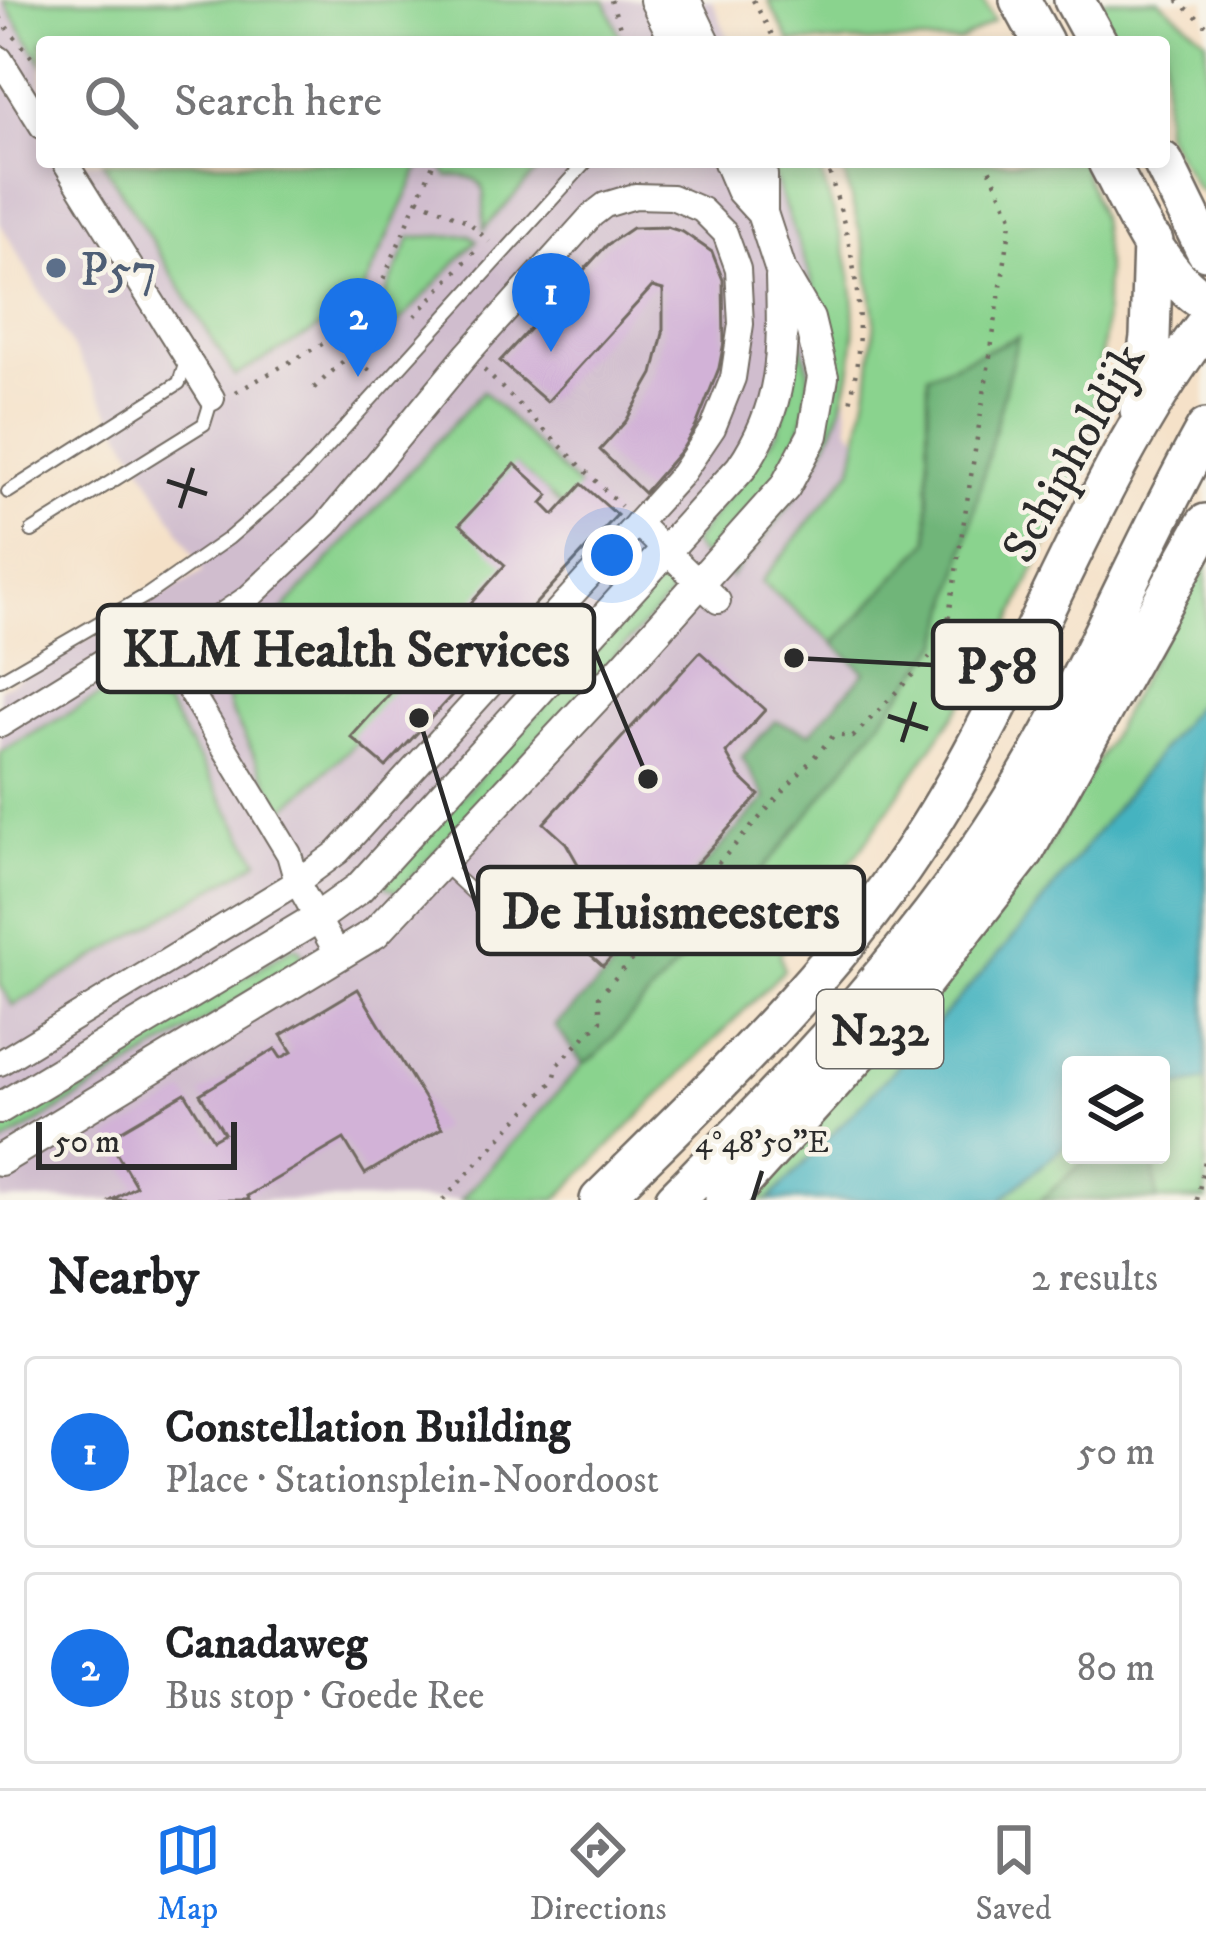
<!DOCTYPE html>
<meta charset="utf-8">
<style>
body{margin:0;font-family:"IM FELL DW Pica",serif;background:#f6f6f6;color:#202124}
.controls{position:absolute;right:36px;bottom:36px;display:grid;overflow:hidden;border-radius:12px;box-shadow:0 6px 18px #0003}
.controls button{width:108px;height:108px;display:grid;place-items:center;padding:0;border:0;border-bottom:3px solid #e0e0e0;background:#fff;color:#202124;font:60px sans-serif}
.scale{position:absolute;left:36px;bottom:30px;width:201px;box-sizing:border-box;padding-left:12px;border:6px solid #2b2b2b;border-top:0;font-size:33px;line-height:42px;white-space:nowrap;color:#2b2b2b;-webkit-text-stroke:9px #f7f3e8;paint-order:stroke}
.you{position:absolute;left:612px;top:555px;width:42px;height:42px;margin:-30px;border:9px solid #fff;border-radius:50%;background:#1a73e8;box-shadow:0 0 0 18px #1a73e833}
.badge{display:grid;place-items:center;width:78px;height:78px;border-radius:50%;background:#1a73e8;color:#fff;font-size:39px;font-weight:700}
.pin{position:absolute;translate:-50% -99px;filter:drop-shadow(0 3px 6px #0008)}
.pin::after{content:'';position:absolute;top:63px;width:42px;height:36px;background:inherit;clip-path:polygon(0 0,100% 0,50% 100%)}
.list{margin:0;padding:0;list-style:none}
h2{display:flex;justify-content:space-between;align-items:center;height:156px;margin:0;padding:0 48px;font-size:51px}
h2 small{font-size:39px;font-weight:400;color:#757577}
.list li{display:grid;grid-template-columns:78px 1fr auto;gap:36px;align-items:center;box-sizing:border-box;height:192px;margin:0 24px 24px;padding:0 24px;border:3px solid #e0e0e0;border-radius:12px}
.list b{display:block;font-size:45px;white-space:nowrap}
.list p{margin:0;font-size:39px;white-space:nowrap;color:#757577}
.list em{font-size:39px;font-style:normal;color:#757577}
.icon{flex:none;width:66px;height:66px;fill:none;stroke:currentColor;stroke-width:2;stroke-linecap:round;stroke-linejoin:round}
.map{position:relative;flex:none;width:1206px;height:1200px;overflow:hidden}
.search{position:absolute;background:#fff;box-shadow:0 6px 18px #0003;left:36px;right:36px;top:36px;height:132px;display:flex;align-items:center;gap:30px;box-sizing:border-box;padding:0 42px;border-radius:12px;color:#757577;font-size:45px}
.sheet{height:588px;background:#fff}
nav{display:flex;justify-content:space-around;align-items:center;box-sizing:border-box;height:168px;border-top:3px solid #e0e0e0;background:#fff;font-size:33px;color:#757577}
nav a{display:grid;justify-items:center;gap:6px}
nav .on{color:#1a73e8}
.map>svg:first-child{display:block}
.industrial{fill:#d0bdce}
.green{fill:#8ad38e;stroke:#5a7f5c;stroke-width:3;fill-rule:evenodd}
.forest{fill:#6fb579;stroke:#4d7052;stroke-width:3}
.water{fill:#45b3c0;stroke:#386f76;stroke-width:3}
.building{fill:#d2b2d7}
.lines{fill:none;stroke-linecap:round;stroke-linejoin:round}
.service-casing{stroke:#726b62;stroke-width:16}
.minor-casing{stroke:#726b62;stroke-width:28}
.tertiary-casing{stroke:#726b62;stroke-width:34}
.primary-casing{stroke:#726b62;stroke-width:44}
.path{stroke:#726b62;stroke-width:4.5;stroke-dasharray:3 9;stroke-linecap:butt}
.service{stroke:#fff;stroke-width:12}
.minor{stroke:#fff;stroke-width:24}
.tertiary{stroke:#fff;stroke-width:30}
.primary{stroke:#fff;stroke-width:39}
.ticks{fill:none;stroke:#2b2b2b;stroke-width:4.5}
.service-dot{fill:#5c6f8a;stroke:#f7f3e8;stroke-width:4.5}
.labels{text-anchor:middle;stroke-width:9;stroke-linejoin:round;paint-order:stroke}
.shield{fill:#f7f3e8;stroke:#686764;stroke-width:3}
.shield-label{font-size:45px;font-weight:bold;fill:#2b2b2b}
.service-label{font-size:48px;fill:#4e5e75;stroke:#f7f3e8;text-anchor:start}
.street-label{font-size:48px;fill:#2b2b2b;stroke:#f7f3e8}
.ticks-label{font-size:30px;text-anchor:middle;fill:#2b2b2b;stroke:#f7f3e8;stroke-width:9;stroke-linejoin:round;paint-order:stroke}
.leader{fill:none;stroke:#2b2b2b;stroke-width:4.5}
.callout-dot{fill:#2b2b2b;stroke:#f7f3e8;stroke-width:4.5}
.callout{fill:#f7f3e8;stroke:#2b2b2b;stroke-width:4.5}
.callout-label{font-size:51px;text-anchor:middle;font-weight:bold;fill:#2b2b2b}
</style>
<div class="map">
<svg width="1206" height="1200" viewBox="0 0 1206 1200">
<rect width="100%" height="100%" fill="#f7f3e8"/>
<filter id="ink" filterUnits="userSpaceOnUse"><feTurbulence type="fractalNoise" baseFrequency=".00833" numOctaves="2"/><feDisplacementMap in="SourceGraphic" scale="24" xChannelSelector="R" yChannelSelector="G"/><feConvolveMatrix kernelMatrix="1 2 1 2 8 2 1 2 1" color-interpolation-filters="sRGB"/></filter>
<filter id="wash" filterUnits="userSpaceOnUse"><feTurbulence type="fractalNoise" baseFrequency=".004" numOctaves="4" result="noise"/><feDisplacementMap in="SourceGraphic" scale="48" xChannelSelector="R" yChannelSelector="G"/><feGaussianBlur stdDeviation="2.7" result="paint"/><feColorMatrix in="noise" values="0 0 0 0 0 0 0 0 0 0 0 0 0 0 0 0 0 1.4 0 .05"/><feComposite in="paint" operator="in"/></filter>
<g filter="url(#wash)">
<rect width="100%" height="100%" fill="#f5e1c8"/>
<path class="industrial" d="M0 0H712L730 42H42V162H781L838 294 849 428 1010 586 529 1200H0V689L203 571 0 223Z"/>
<path class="green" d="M3 0H605L620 37 612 42H42V63Z
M768 0H983L994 21 959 42H790Z
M1106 0H1159L1206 39V194L1196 188 1164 132V42H1113L1092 7Z
M103 162H422L349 322 344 314 235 376Z
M445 162H545L484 229C482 199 495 172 448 176L442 167Z
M768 162H817C832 208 851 257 854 306 861 419 801 497 730 577L727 564 815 454 826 333 810 274Z
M841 162H1081L1100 217 1106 268 1104 334 1093 414 1080 468 997 653 863 846 780 954 784 970 556 1200H461L809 813 941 642 1017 337 928 375 929 541 834 643 761 582 852 469 868 387 875 320 865 251Z
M470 235 477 240 368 355 364 343 411 237Z
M795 323C800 341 809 361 809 379 810 455 753 503 706 555L700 554 692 543 778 432 792 383Z
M483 391 580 489 563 508 516 465 515 563 360 739 283 811 230 709 227 693 235 663Z
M1206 555V692L1025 924 916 1047 769 1200H739L1043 854 1104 749Z
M659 581 670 587 669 597 398 892 385 886 384 881Z
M125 682 135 698 166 705 259 861 13 1006 0 984V752Z
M1206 910V1200H906ZM1071 1065H1161V1155H1071Z
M294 947 300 949 303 961 0 1145V1123Z"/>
<path class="forest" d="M1018 337 941 643 785 844 596 1056 583 1064 555 1026 609 973 614 963 766 798 742 757 775 721 810 733 865 672 834 644 929 541 928 375Z
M1092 1155H1154L1157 1200H1040Z"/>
<path class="water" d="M1206 692V1080L1161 1090V1065H1071V1140L1001 1200H769L916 1047 1025 924Z"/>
<g id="blocks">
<path class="building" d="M667 227 683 232 712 252 723 280 724 342 719 368 696 426 683 448 644 493 600 450 626 421 653 374 663 333V290L652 287 547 402 500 361 607 245 632 228Z
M515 464 549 495 542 503 554 515 582 484 617 515 386 767 351 737 505 565 460 524Z
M700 652 765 710 726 753 740 777 759 795 603 966 539 908 578 864 566 843 544 823Z
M358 989 442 1128 365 1174 344 1139 247 1196 249 1200H112L136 1186 108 1138 185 1093 213 1139 224 1133 200 1094 275 1049 281 1058 292 1052 281 1035Z"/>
</g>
</g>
<g filter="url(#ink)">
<use href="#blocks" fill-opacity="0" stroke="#726b62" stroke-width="3"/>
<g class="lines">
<g class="service-casing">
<path id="service" d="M8 492 179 383 187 358
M32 531 204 424 212 398
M0 680 147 595 229 538 303 474 586 162
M443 865 499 917"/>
</g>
<g class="minor-casing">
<path id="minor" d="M0 59 42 126
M65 162 212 398
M637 523 718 601
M167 653 289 854 297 882 339 957
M0 725 136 641 167 653
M0 1063 297 882 338 852 682 474 713 428 733 378 741 324 738 269 725 233 702 210 672 197 635 196 605 205 592 215 468 353 326 525 248 598 167 653"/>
</g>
<g class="tertiary-casing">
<path id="tertiary" d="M655 0 676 42
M685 0 705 42
M729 162 741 190 762 213
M0 1108 317 918 359 888 741 468C785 404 783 352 781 277
M0 1160 375 933 626 665 785 487 813 435 823 377 809 319 781 271 762 213V175L757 162"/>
</g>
<g class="primary-casing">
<path id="primary" d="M1020 0 1043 42
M1074 0 1097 42
M1108 162C1133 208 1159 275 1206 302
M1163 162 1206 250
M1140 410 1150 337 1153 242
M600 1200C718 1083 841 969 930 826 1032 664 1090 477 1206 324
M675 1200C803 1069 931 936 1025 779 1093 666 1142 543 1206 429
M725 1200 920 985 1024 851 1206 524"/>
</g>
<path class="path" d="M611 0 625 42
M753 0 776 42
M1177 0 1206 25
M0 17C10 35 25 45 36 64
M826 162C853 248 871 317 849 407
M418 199 469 222 489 242
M415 316 476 250
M484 370 621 506
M314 388 351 354 370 371
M236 392 331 339 351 354 434 162
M443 1200 554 1080 558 1064 601 1021 599 996 834 735 853 737 945 641 1012 216 986 162
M1197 1200 1206 1155"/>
<use href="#service" class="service"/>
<use href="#minor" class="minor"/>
<use href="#tertiary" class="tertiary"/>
<use href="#primary" class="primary"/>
</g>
</g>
<path class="ticks" d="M167 481 207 494M180 508 193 468M888 716 928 729M902 742 915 702M753 1200 762 1171"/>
<circle class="service-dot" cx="56" cy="268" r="12"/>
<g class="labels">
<rect class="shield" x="817" y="990" width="126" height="78" rx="9"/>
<g class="shield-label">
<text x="880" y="1045">N232</text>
</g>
<g class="service-label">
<text x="80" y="285">P57</text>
</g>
<g class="street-label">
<text transform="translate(1072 452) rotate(-61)" y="17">Schipholdijk</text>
</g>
</g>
<g class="ticks-label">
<text x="762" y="1152">4°48'50"E</text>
</g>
<path class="leader" d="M648 779L594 649M794 658L933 665M419 718L478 911"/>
<g class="callout-dot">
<circle cx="648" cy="779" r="12"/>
<circle cx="794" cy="658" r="12"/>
<circle cx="419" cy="718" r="12"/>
</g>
<g class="callout">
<rect x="98" y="605" width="496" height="87" rx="12"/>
<rect x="933" y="621" width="128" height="87" rx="12"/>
<rect x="478" y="867" width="386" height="87" rx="12"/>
</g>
<g class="callout-label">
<text x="346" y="666">KLM Health Services</text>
<text x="997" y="683">P58</text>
<text x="671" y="928">De Huismeesters</text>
</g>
</svg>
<div class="controls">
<button><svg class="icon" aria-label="layers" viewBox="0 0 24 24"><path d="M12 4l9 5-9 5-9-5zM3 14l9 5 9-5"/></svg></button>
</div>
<div class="scale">50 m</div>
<div class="you"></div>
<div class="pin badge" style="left:551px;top:352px">1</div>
<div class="pin badge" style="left:358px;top:377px">2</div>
<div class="search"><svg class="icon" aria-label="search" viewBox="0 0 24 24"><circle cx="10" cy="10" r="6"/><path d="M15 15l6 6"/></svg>Search here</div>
</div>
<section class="sheet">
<h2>Nearby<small>2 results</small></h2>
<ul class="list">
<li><span class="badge">1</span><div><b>Constellation Building</b><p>Place · Stationsplein-Noordoost</p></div><em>50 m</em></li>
<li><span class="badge">2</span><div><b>Canadaweg</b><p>Bus stop · Goede Ree</p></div><em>80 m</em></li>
</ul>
</section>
<nav>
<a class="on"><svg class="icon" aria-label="map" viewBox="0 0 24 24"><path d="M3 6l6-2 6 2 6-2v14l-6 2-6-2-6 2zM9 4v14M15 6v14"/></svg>Map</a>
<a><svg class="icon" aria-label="directions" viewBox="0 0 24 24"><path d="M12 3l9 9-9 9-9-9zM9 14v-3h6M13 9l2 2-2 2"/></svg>Directions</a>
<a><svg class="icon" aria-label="saved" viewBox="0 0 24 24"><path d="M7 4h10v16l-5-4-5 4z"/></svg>Saved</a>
</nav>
